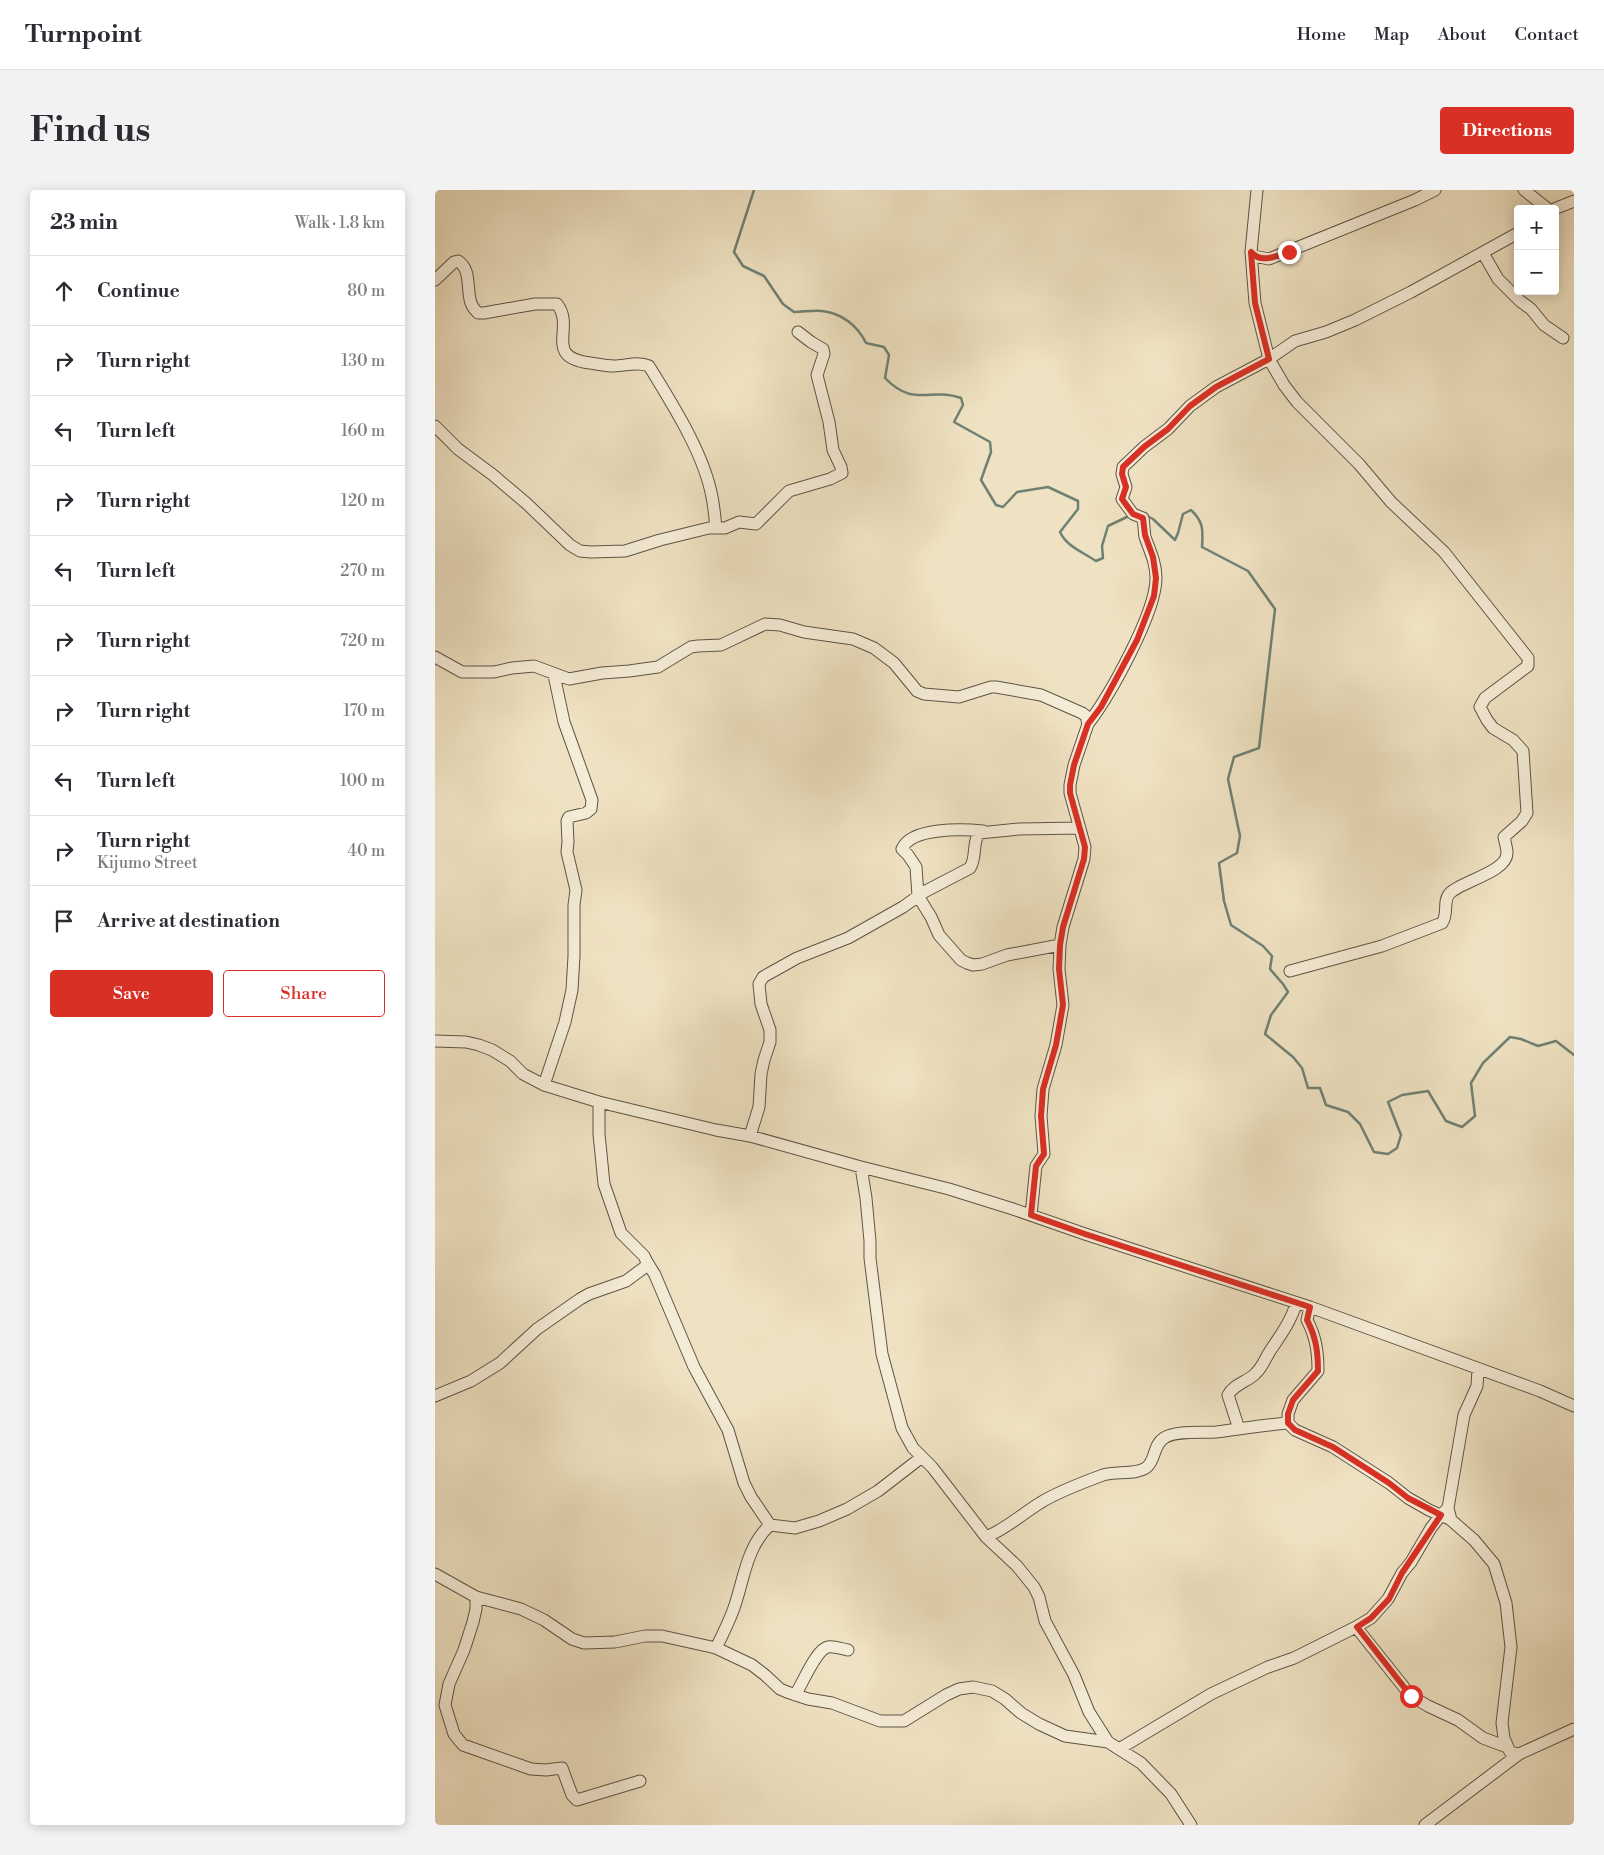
<!DOCTYPE html>
<meta charset="utf-8">
<style>
body{margin:0;font-family:"Libre Bodoni",serif;background:#f2f2f3;color:#2b2b33}
.controls{position:absolute;right:15px;top:15px;display:grid;overflow:hidden;border-radius:5px;box-shadow:0 2px 12px #0003}
.controls button{width:45px;height:45px;display:grid;place-items:center;padding:0;border:0;border-bottom:1px solid #e1e1e2;background:#fff;color:#2b2b33;font:25px sans-serif}
.stop{position:absolute;width:15px;height:15px;margin:-11px;border:4px solid #d93025;border-radius:50%;background:#fff}
.stop.end{background:#d93025;border-color:#fff;box-shadow:0 1px 5px #0008}
.list{margin:0;padding:0;list-style:none}
h2{display:flex;justify-content:space-between;align-items:center;height:65px;margin:0;padding:0 20px;font-size:21px}
h2 small{font-size:16px;font-weight:400;color:#7c7c81}
.list li{display:grid;grid-template-columns:32px 1fr auto;gap:15px;align-items:center;box-sizing:border-box;height:70px;padding:0 20px;border-top:1px solid #e1e1e2}
.list b{display:block;font-size:19px;white-space:nowrap}
.list p{margin:0;font-size:16px;white-space:nowrap;color:#7c7c81}
.list em{font-size:16px;font-style:normal;color:#7c7c81}
.actions{display:flex;gap:10px;padding:15px 20px}
.actions a{flex:1;padding:11px 0;border:1px solid #d93025;border-radius:5px;text-align:center;font-size:18px;color:#d93025}
.actions .main{background:#d93025;color:#fff}
.icon{flex:none;width:28px;height:28px;fill:none;stroke:currentColor;stroke-width:2;stroke-linecap:round;stroke-linejoin:round}
.map{position:relative;flex:none;width:1139px;height:1635px;overflow:hidden;border-radius:5px}
header{display:flex;align-items:center;gap:30px;box-sizing:border-box;height:70px;padding:0 25px;background:#fff;border-bottom:1px solid #e1e1e2}
header strong{font-size:24px}
nav{display:flex;gap:28px;margin-inline-start:auto;font-size:18px}
.intro{display:flex;align-items:center;justify-content:space-between;box-sizing:border-box;height:120px;padding:0 30px}
h1{margin:0;font-size:35px}
.button{padding:12px 22px;border-radius:5px;background:#d93025;color:#fff;font-size:18px;font-weight:700}
main{display:flex;gap:30px;padding:0 30px}
aside{flex:1;background:#fff;border-radius:5px;box-shadow:0 2px 12px #0003}
.map>svg:first-child{display:block}
.lines{fill:none;stroke-linecap:round;stroke-linejoin:round}
.stream{stroke:#6f8173;stroke-width:2.5}
.minor-casing{stroke:#5e5446;stroke-width:13}
.minor{stroke:#f5ecd7;stroke-width:11}
.route{stroke:#d93025;stroke-width:6}
</style>
<header>
<strong>Turnpoint</strong>
<nav><a>Home</a><a>Map</a><a>About</a><a>Contact</a></nav>
</header>
<div class="intro"><h1>Find us</h1><a class="button">Directions</a></div>
<main>
<aside>
<h2>23 min<small>Walk · 1.8 km</small></h2>
<ul class="list">
<li><svg class="icon" aria-label="ahead" viewBox="0 0 24 24"><path d="M12 20V5M6 11l6-6 6 6"/></svg><div><b>Continue</b></div><em>80 m</em></li>
<li><svg class="icon" aria-label="right" viewBox="0 0 24 24"><path d="M7 20v-9h11M14 6l5 5-5 5"/></svg><div><b>Turn right</b></div><em>130 m</em></li>
<li><svg class="icon" aria-label="left" viewBox="0 0 24 24"><path d="M17 20v-9H6M10 6l-5 5 5 5"/></svg><div><b>Turn left</b></div><em>160 m</em></li>
<li><svg class="icon" aria-label="right" viewBox="0 0 24 24"><path d="M7 20v-9h11M14 6l5 5-5 5"/></svg><div><b>Turn right</b></div><em>120 m</em></li>
<li><svg class="icon" aria-label="left" viewBox="0 0 24 24"><path d="M17 20v-9H6M10 6l-5 5 5 5"/></svg><div><b>Turn left</b></div><em>270 m</em></li>
<li><svg class="icon" aria-label="right" viewBox="0 0 24 24"><path d="M7 20v-9h11M14 6l5 5-5 5"/></svg><div><b>Turn right</b></div><em>720 m</em></li>
<li><svg class="icon" aria-label="right" viewBox="0 0 24 24"><path d="M7 20v-9h11M14 6l5 5-5 5"/></svg><div><b>Turn right</b></div><em>170 m</em></li>
<li><svg class="icon" aria-label="left" viewBox="0 0 24 24"><path d="M17 20v-9H6M10 6l-5 5 5 5"/></svg><div><b>Turn left</b></div><em>100 m</em></li>
<li><svg class="icon" aria-label="right" viewBox="0 0 24 24"><path d="M7 20v-9h11M14 6l5 5-5 5"/></svg><div><b>Turn right</b><p>Kijumo Street</p></div><em>40 m</em></li>
<li><svg class="icon" aria-label="arrive" viewBox="0 0 24 24"><path d="M6 21V4h12l-3 4 3 4H6"/></svg><div><b>Arrive at destination</b></div></li>
</ul>
<div class="actions"><a class="main">Save</a><a>Share</a></div>
</aside>
<div class="map">
<svg width="1139" height="1635" viewBox="0 0 1139 1635">
<rect width="100%" height="100%" fill="#efe2c2"/>
<filter id="stains"><feTurbulence type="fractalNoise" baseFrequency=".004" numOctaves="4"/><feColorMatrix values="0 0 0 0 .2 0 0 0 0 .09 0 0 0 0 .02 0 0 0 .5 -.17"/></filter>
<radialGradient id="worn" r=".72"><stop offset=".6" stop-color="#630" stop-opacity="0"/><stop offset="1" stop-color="#630" stop-opacity=".3"/></radialGradient>
<g class="lines">
<path class="stream" d="M319 0 299 62 308 76 329 86 348 114 359 122C368 122 379 120 387 121 407 123 423 136 431 153L449 157 454 165 450 188C479 218 494 197 526 208L528 215 519 232 555 252 556 262 546 290 561 315 568 317 582 302 613 297 643 311V319L625 342C632 357 648 362 661 371L668 368 667 356 673 336 694 326
M712 326 718 329 740 350 743 343 748 324 756 320C769 332 768 341 767 357L813 381 840 419 824 558 799 567 793 589 805 646 802 663 784 673 789 711 796 735 828 756 837 766 835 779 848 794 853 802 836 825 830 844 858 867 867 878 873 898H885L891 915 913 922 925 934 939 962 953 964 962 958 966 945 953 912 967 905 993 901 1011 931 1027 937 1040 926 1036 893 1048 873 1075 847 1086 849 1103 856 1121 851 1139 865"/>
<g class="minor-casing">
<path id="minor" d="M822 0 816 62 820 113 834 169 849 195 862 212 924 274 956 312 1009 362 1093 468V476L1050 508 1045 517 1052 530 1058 538 1078 550 1088 561 1092 623 1087 631 1069 647C1070 652 1072 658 1072 663 1072 682 1027 691 1015 703 1007 711 1014 724 1007 733L947 756 855 781
M1089 0 1113 19
M1119 19 1139 11
M816 62 819 66 834 69 980 10 1000 0
M1048 63 1063 89 1085 111 1096 119 1109 135 1128 148
M0 90 19 72 23 71C37 80 31 99 36 113 37 116 40 120 43 123H49L100 114H122C141 138 107 167 155 173 163 174 171 176 179 176 190 176 203 171 214 176 237 214 269 263 277 307 279 317 280 328 281 338
M0 236 23 259 58 285 91 313 135 355 145 361 156 362 190 361 225 350 274 338H290L304 332 321 334 354 301 395 289 407 283 406 277 398 260 394 232 382 185 389 164 388 159 376 152 363 142
M0 467 27 482H59L77 478 99 476 134 489 167 483 194 481 223 477 256 457 263 456 286 455 330 434 345 435 369 442 418 449 439 458 459 473 482 501 489 504 524 507 556 497H561L606 505 647 523 651 526 653 534 639 575 635 595V603L650 657 649 669 628 737 625 755 624 779 628 815 621 855 608 899 606 926 609 964 601 976 596 1025
M653 534C675 505 721 423 721 388 721 373 715 361 710 347 709 341 709 334 708 328L698 324 687 309 691 297 687 284 688 277 709 257 733 239 755 216 781 197 834 169 860 151 891 142 920 130 976 102 1083 43
M548 641C528 639 476 637 467 659L473 665 481 677 483 706 496 727 504 745 526 770 532 773 538 775 547 774 572 765 625 755
M0 851 31 852 44 855 57 860 75 871 88 884 109 895 164 912 281 940 315 946 426 977 514 999 578 1019 650 1044 875 1117 1105 1201 1139 1216
M109 895 130 832 137 800 139 766V715L141 700 132 662 133 652 132 631 134 627 151 623 156 619 157 610 129 532 119 485
M315 946 324 917 326 884 329 870 335 852V840L326 814 324 794 328 787 362 768 413 748 468 717 489 702 535 678C542 667 537 653 544 643L584 639 645 638
M426 977 431 1008 435 1051V1068L447 1164 467 1238 478 1258 497 1277 551 1347 582 1376 599 1397 604 1407 610 1431 639 1485 654 1522 673 1552
M212 1072 220 1085 259 1177 293 1240 309 1293 316 1307 335 1335
M875 1117 872 1130C881 1147 883 1162 883 1181L858 1210 853 1224V1233L860 1240 898 1257 954 1293 973 1308 994 1320 1012 1328
M1043 1180 1042 1196 1029 1225 1013 1318 1016 1330 1039 1350 1059 1374 1071 1413 1076 1457 1067 1533 1069 1548 1075 1562 1084 1564
M0 1206 36 1191 65 1173 102 1139 145 1109 154 1104 191 1091 210 1077 212 1072 209 1066 186 1043 169 994 164 944V912
M804 1239 793 1205C799 1194 812 1192 820 1184 827 1178 830 1169 835 1161 845 1146 856 1131 861 1114
M551 1347C571 1339 587 1324 605 1313 622 1302 649 1292 668 1285 680 1281 703 1285 712 1277 721 1269 718 1255 729 1248 741 1240 767 1243 781 1242 805 1239 829 1235 853 1233
M0 1384 41 1407 86 1419 109 1430 137 1449 149 1453 180 1452 210 1446H227L281 1458 317 1475 330 1485 345 1499 352 1502 373 1509 397 1513 445 1531H469L511 1505 524 1499 538 1497 557 1501 570 1509 586 1523 604 1534 630 1546 673 1552 706 1573 736 1604 756 1635
M41 1407V1419L38 1432 29 1460 14 1494 10 1515 19 1544 28 1555 96 1579 111 1580 127 1578 137 1605 142 1610 205 1591
M921 1437 976 1506 993 1516 1023 1530 1048 1548 1072 1557
M281 1458C288 1444 295 1430 300 1415 309 1388 312 1356 335 1335L360 1338 384 1331 412 1319 443 1301 487 1267
M360 1505C367 1495 381 1459 393 1457 399 1456 407 1459 413 1460
M684 1559 776 1504 833 1477 859 1468 921 1437 936 1428 953 1409 967 1383 976 1372 996 1338 1006 1325 1013 1318
M990 1635 1084 1564 1139 1539"/>
</g>
<use href="#minor" class="minor"/>
</g>
<g class="lines">
<path class="route" d="M854 62C842 66 826 74 816 62L820 113 834 169 781 197 755 216 733 239 709 257 688 277 687 284 691 297 687 309 698 324 708 328 710 345 718 367 721 388 719 406 702 450 666 517 653 534 639 575 635 595V603L650 657 649 669 628 737 625 755 624 779 628 815 621 855 608 899 606 926 609 964 601 976 596 1025 650 1044 875 1117 872 1130C881 1147 883 1162 883 1181L858 1210 853 1224V1233L860 1240 898 1257 954 1293 973 1308 1006 1325 967 1383 954 1409 936 1428 922 1437 976 1506"/>
</g>
<rect width="100%" height="100%" filter="url(#stains)"/>
<rect width="100%" height="100%" fill="url(#worn)"/>
</svg>
<div class="controls">
<button>+</button>
<button>−</button>
</div>
<div class="stop" style="left:976px;top:1506px"></div>
<div class="stop end" style="left:854px;top:62px"></div>
</div>
</main>
